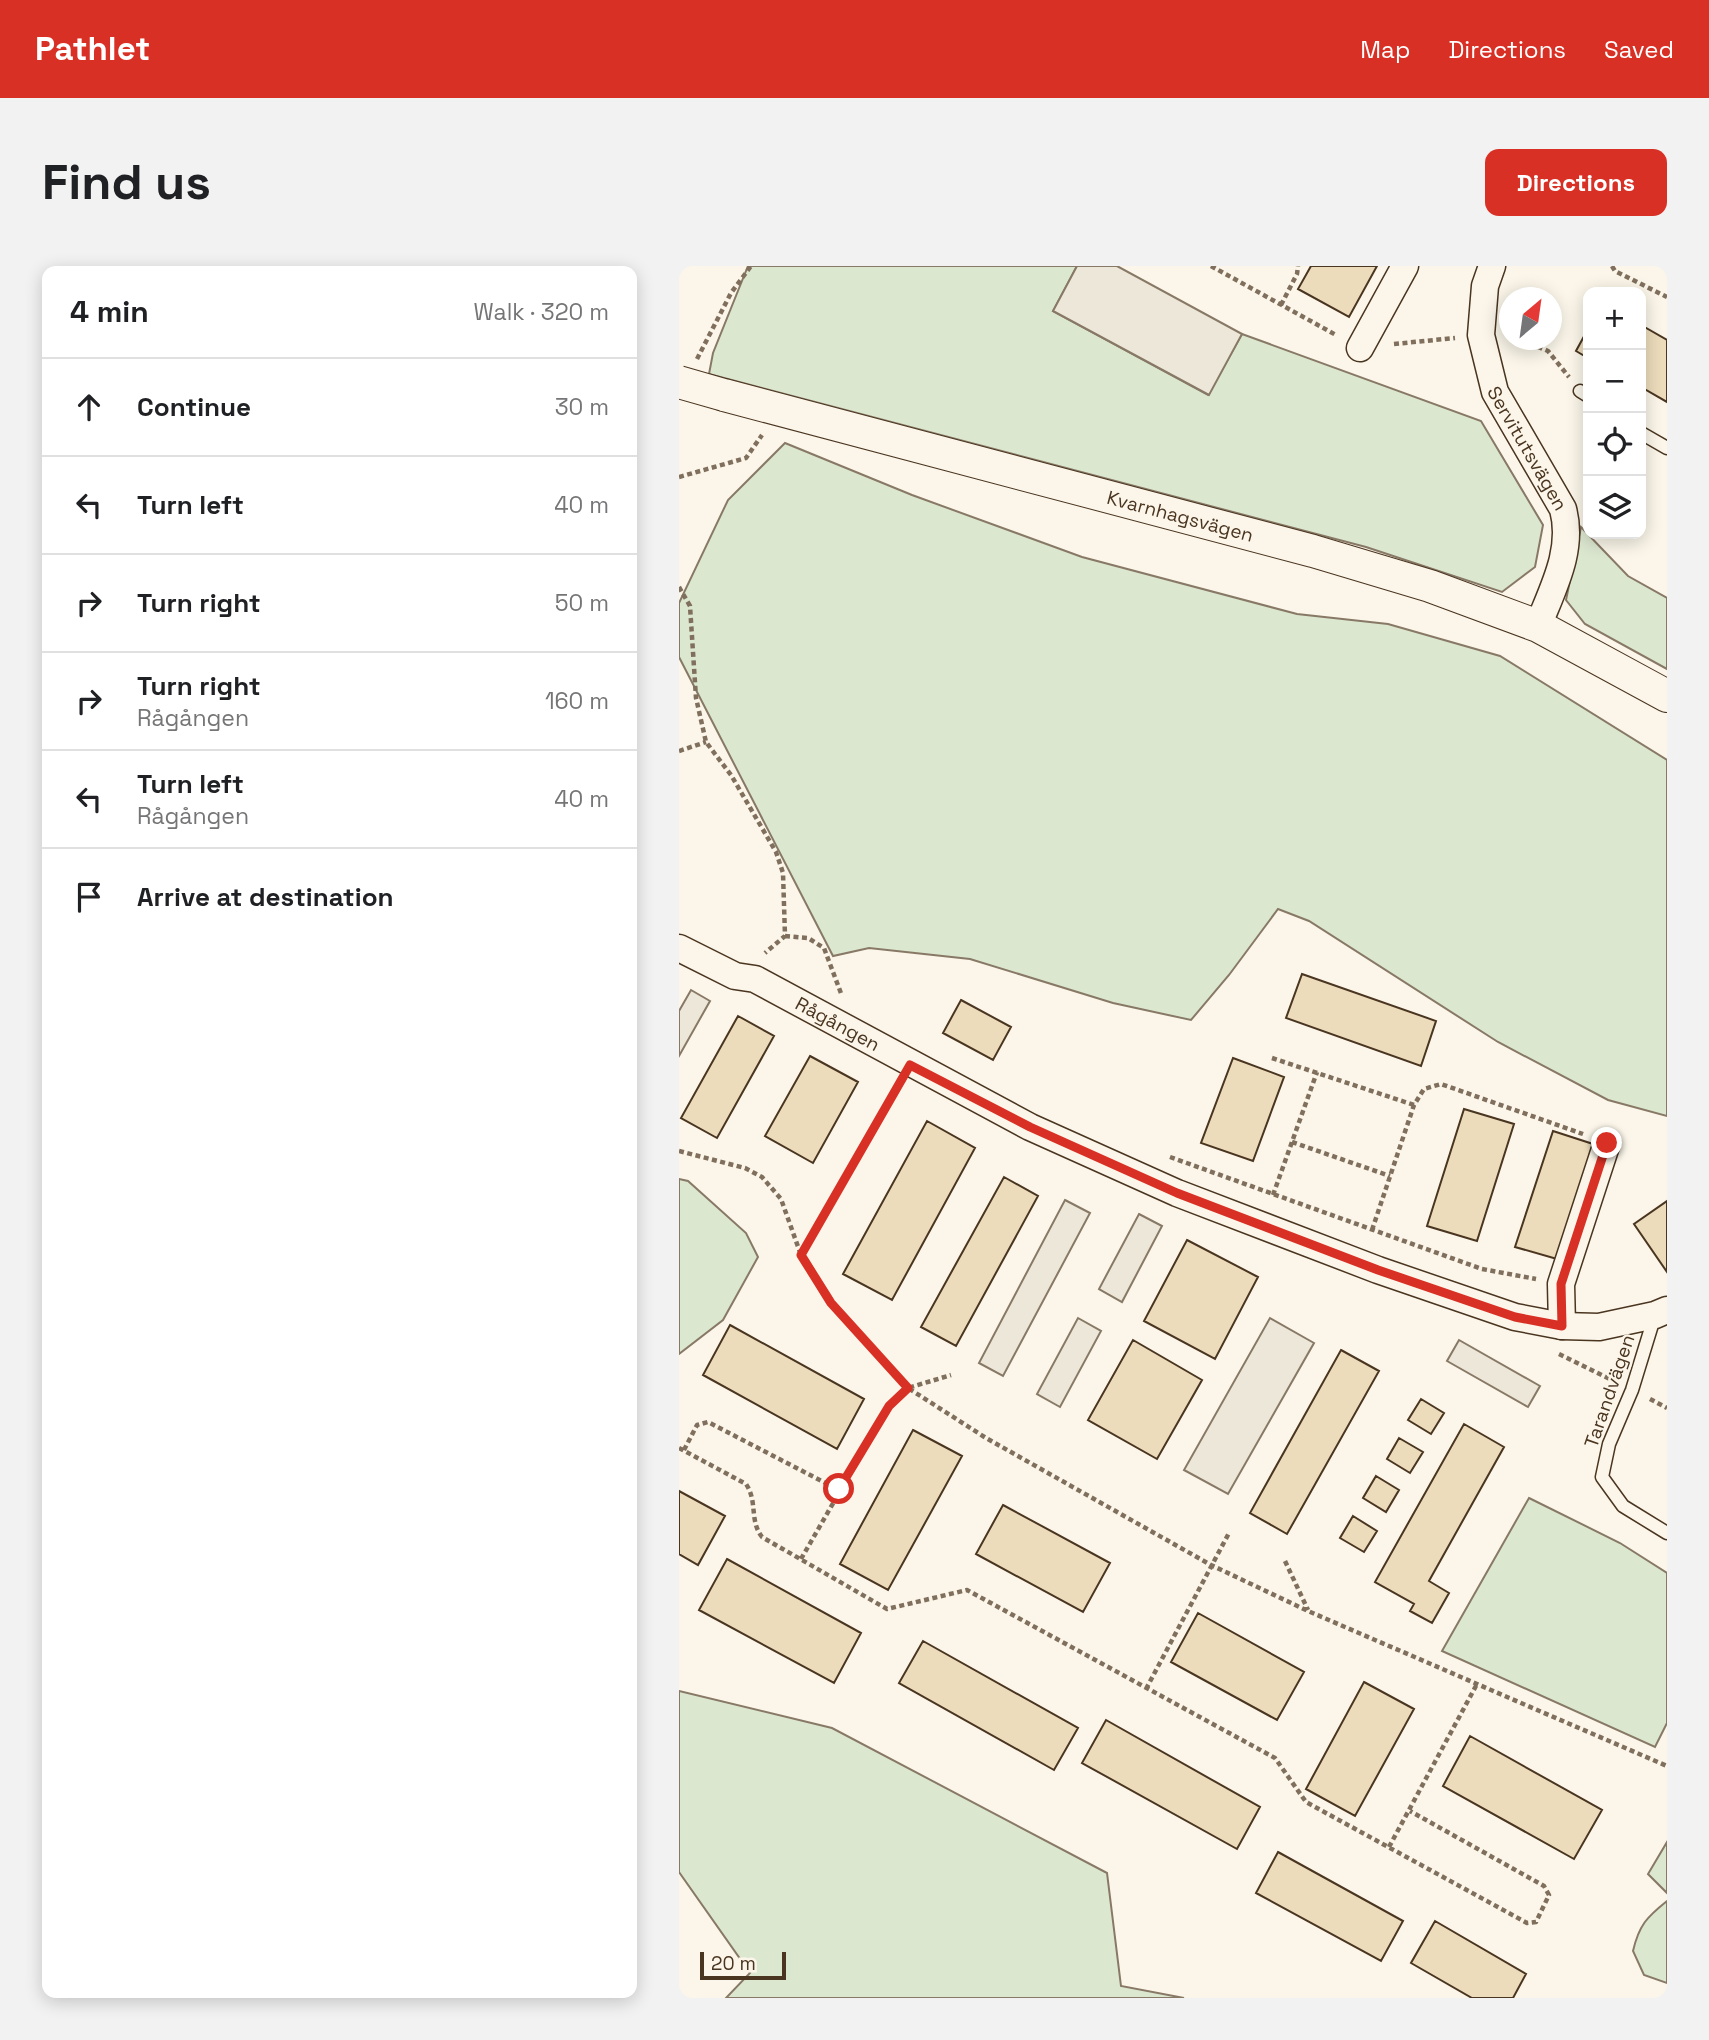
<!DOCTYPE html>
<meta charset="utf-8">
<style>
body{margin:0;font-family:"Space Grotesk",sans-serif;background:#f2f2f2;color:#202124}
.controls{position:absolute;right:21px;top:21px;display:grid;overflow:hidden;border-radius:14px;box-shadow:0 4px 18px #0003}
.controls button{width:63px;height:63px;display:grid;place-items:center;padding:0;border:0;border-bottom:2px solid #e0e0e0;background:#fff;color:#202124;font:35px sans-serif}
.compass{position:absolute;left:820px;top:21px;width:63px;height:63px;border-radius:50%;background:#fff;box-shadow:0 4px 18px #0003;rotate:29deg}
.scale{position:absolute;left:21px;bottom:18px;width:86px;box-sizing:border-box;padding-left:7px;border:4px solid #4a3520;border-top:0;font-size:19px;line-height:24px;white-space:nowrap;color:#4a3520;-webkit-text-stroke:5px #fbf6e9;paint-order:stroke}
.stop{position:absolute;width:21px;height:21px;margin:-16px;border:5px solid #d93025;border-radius:50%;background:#fff}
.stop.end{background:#d93025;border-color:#fff;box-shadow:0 2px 7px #0008}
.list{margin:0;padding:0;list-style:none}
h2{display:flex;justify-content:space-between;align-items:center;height:91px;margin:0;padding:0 28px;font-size:30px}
h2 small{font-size:23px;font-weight:400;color:#757577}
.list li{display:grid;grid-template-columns:46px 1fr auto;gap:21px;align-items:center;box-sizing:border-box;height:98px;padding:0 28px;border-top:2px solid #e0e0e0}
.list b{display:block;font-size:26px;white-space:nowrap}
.list p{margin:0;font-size:23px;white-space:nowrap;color:#757577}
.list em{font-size:23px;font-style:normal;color:#757577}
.icon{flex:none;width:38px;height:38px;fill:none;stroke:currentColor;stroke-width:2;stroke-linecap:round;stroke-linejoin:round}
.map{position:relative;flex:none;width:988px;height:1732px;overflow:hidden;border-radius:14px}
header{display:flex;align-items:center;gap:42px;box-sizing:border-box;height:98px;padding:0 35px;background:#d93025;color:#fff}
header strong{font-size:33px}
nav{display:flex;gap:38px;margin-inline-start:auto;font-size:24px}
.intro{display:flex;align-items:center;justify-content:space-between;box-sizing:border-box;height:168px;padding:0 42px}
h1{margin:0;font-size:49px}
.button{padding:18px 32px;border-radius:14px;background:#d93025;color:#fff;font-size:24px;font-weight:700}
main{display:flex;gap:42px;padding:0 42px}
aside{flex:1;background:#fff;border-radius:14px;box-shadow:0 4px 18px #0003}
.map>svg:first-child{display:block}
.green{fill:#dce7d0;stroke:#887966;stroke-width:2}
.parking{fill:#ede7d9;stroke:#887966;stroke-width:2}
.building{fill:#ecdcbc;stroke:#4a3520;stroke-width:2}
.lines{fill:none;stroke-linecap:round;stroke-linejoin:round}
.service-casing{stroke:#4a3520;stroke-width:15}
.minor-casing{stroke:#4a3520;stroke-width:29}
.tertiary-casing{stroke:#4a3520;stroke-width:34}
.path{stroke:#7f6f5c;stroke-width:4.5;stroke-dasharray:5 3.5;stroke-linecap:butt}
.service{stroke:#fbf6e9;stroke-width:12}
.minor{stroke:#fbf6e9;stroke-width:26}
.tertiary{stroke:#fbf6e9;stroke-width:32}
.tertiary-bridge-casing{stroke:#4a3520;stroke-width:34;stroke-linecap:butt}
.tertiary-bridge{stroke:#fbf6e9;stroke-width:32}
.route{stroke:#d93025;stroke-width:9}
.labels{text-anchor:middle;stroke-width:5;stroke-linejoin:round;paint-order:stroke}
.street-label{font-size:19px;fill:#4a3520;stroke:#fbf6e9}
</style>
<header>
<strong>Pathlet</strong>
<nav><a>Map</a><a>Directions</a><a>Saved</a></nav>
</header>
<div class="intro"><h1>Find us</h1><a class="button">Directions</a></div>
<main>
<aside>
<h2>4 min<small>Walk · 320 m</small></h2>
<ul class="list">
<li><svg class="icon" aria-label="ahead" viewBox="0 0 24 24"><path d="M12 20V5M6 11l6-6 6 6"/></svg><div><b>Continue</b></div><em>30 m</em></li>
<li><svg class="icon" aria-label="left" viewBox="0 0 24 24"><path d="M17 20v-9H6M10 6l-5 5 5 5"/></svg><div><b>Turn left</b></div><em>40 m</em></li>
<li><svg class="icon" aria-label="right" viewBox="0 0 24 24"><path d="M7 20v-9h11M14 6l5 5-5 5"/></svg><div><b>Turn right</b></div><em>50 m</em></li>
<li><svg class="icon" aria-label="right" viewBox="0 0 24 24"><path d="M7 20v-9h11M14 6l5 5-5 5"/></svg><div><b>Turn right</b><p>Rågången</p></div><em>160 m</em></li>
<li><svg class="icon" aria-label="left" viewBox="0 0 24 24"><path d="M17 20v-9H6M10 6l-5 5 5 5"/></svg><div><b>Turn left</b><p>Rågången</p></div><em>40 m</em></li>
<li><svg class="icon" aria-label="arrive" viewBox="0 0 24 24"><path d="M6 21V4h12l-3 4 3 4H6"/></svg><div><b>Arrive at destination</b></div></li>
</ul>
</aside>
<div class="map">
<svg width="988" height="1732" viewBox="0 0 988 1732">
<rect width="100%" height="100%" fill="#fbf6e9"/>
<path class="green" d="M69 0H398L374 45 529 129 563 68 802 155 864 259 856 301 823 326 687 281 30 108 34 87Z
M106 177 233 229 403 291 618 348 709 358 821 390 988 494V850L929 834 819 776 630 655 599 643 550 709 512 754 434 737 291 693 190 682 154 690 0 391V337L49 234Z
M902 261 949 310 988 332V403L906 358 887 334Z
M0 913 9 915 67 967 79 991 44 1054 0 1088Z
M850 1232 941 1277 988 1307V1457L976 1481 763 1385Z
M0 1425 153 1462 428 1607 442 1720 505 1732H47L71 1707 0 1606Z
M988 1576V1627L969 1608Z
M988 1635V1717L965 1709 954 1685C960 1659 968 1651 988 1635Z"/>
<path class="parking" d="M398 0H438L563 68 530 129 374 45Z
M12 724 31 735 0 790V745Z
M386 934 411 947 324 1110 300 1097Z
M460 948 483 960 443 1036 420 1023Z
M399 1052 422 1065 381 1141 358 1128Z
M591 1052 635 1077 549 1228 505 1204Z
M780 1074 861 1120 849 1141 768 1095Z"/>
<path class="building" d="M632 0H698L670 51 619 23Z
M962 59 988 74V136L962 121Z
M909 63V92L897 85Z
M623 708 757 755 742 800 607 752Z
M282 734 332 761 314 794 264 767Z
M59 750 95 770 38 872 2 852Z
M131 790 179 816 134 897 86 870Z
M554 792 605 811 574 895 522 877Z
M785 843 835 858 798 975 748 960Z
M248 855 296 882 213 1034 164 1008Z
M874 865 914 878 878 993 836 981Z
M325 911 359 930 277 1080 242 1061Z
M988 935V1006L955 958Z
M508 974 579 1011 536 1093 465 1055Z
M51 1059 185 1133 158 1183 24 1109Z
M454 1074 523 1114 478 1193 409 1154Z
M662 1084 700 1105 608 1268 571 1247Z
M742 1133 765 1147 752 1168 729 1154Z
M785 1158 825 1181 750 1315 770 1327 753 1357 731 1345 735 1338 696 1316Z
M234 1164 283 1190 209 1324 161 1298Z
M720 1172 744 1186 731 1207 708 1193Z
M697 1210 720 1224 707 1246 684 1232Z
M0 1225 46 1250 19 1299 0 1288Z
M324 1239 431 1297 404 1346 297 1288Z
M674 1250 698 1265 685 1286 661 1272Z
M48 1293 182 1367 155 1417 20 1344Z
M519 1347 625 1406 598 1454 492 1396Z
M244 1375 399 1462 375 1504 220 1417Z
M685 1416 735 1443 676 1550 627 1523Z
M427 1454 581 1541 558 1583 403 1497Z
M791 1470 923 1544 895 1593 764 1520Z
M599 1586 724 1655 702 1695 577 1627Z
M756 1655 847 1708 834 1732H793L732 1697Z"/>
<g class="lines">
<g class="service-casing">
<path id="service" d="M901 125 909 130
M962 167 988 182
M976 1049 953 1124 930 1178 923 1211 944 1240 988 1267"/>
</g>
<g class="minor-casing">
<g id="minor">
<path id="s1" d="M813 0 806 20 802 69 816 126 884 243C895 284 874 322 859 360"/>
<path d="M681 82 726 0"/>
<path id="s2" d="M0 682 56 710 76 713 351 861 498 927 699 1004 836 1051 883 1060 920 1061 976 1049 988 1044"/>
<path d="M883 1060 882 1018 928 877"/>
</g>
</g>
<g class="tertiary-casing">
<g id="tertiary">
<path id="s3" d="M45 129 634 285 751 320 859 360 988 430"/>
</g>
</g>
<path class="path" d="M532 0 657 69
M933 0 936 5 988 31
M602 39 618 8 619 0
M843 74 869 85 890 111
M715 78 776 72
M18 93 52 27 72 0
M0 211 67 192 83 169
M0 321 11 340 17 432 27 476 52 509 97 586 104 607 106 670 86 687
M0 485 27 476
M106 670 129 672 145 682 163 730
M593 792 735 839
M613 876 711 910
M0 885 66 902 83 911 102 933 122 989 152 1037 229 1122 307 1172 532 1299 629 1345 988 1500
M491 891 803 1003 857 1013
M594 929 638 806
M693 964 735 839 745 823 762 818 904 868
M122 989 219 821
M880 1088 935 1115
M971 1133 988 1142
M0 1182 67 1218C79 1236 70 1254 83 1271L208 1343 288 1324 596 1492 627 1536 848 1657 857 1656 870 1629 865 1620 731 1545
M5 1184 18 1159 29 1156 160 1224
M122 1293 210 1140 229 1122 272 1109
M606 1295 629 1344
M467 1423 550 1267
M710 1581 798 1418"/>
<use href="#service" class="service"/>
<use href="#minor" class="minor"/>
<use href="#tertiary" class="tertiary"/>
<g class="tertiary-bridge-casing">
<path id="tertiary-bridge" d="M0 116 45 129"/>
</g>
<use href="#tertiary-bridge" class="tertiary-bridge"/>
</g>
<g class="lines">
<path class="route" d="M160 1223 210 1140 229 1122 152 1037 122 989 231 799 351 861 498 927 699 1004 836 1051 883 1060 882 1018 928 877"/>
</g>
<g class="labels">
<g class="street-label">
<text dy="7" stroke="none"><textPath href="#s1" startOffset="194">Servitutsvägen</textPath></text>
<text dy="7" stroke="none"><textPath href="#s3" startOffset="472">Kvarnhagsvägen</textPath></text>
<text dy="7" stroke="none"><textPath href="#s2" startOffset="177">Rågången</textPath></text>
<text transform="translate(930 1125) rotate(-71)" y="7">Tarandvägen</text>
</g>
</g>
</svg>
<div class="controls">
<button>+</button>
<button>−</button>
<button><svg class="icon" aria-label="locate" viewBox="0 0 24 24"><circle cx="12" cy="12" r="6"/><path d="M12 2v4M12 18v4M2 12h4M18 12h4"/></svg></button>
<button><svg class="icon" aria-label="layers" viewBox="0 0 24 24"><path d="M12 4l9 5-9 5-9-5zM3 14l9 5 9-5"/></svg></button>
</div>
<svg class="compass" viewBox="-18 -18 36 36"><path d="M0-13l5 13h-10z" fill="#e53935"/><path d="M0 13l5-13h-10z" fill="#757577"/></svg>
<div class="scale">20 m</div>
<div class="stop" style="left:160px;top:1223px"></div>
<div class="stop end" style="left:928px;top:877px"></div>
</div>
</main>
